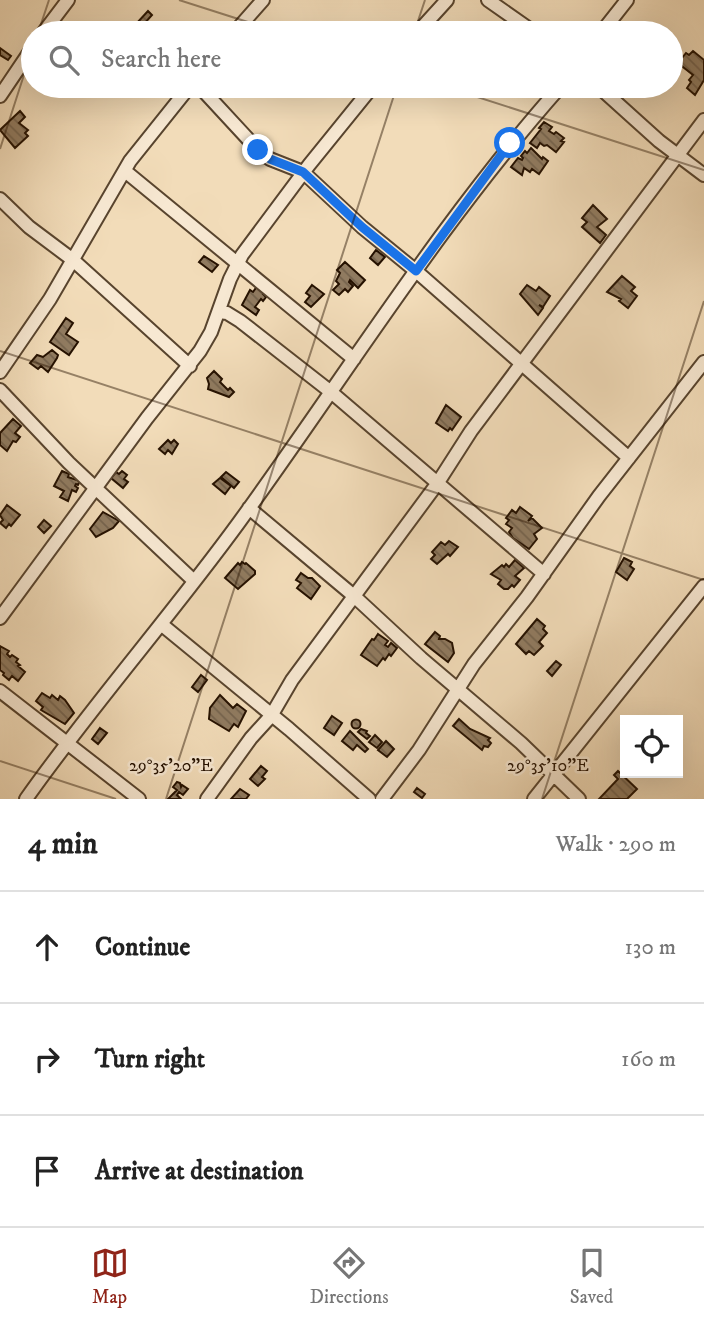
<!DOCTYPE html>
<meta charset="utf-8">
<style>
body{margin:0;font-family:"IM FELL DW Pica",serif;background:#f6f6f6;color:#222}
.controls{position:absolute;right:21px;bottom:21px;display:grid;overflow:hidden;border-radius:0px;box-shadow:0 7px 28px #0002}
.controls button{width:63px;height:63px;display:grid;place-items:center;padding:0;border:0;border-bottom:2px solid #e0e0e0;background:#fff;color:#222;font:35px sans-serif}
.stop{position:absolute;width:21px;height:21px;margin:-16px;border:5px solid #1a73e8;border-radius:50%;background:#fff}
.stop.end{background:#1a73e8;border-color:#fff;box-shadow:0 2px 7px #0008}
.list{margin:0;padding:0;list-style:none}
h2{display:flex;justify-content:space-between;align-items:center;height:91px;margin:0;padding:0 28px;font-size:30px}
h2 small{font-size:23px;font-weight:400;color:#767676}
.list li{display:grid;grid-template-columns:46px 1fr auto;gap:21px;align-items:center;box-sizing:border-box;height:112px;padding:0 28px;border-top:2px solid #e0e0e0}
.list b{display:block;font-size:26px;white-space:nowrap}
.list em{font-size:23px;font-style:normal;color:#767676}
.icon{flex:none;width:38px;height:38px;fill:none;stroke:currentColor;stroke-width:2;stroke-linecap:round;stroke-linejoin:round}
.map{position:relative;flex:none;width:704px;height:799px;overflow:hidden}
.search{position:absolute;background:#fff;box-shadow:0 7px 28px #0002;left:21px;right:21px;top:21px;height:77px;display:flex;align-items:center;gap:18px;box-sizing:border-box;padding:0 24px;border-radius:38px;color:#767676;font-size:26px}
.sheet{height:427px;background:#fff}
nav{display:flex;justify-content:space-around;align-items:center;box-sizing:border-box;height:98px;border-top:2px solid #e0e0e0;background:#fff;font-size:19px;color:#767676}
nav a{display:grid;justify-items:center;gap:4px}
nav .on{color:#8f2418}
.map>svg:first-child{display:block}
.building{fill:url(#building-back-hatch);stroke:#251100;stroke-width:2}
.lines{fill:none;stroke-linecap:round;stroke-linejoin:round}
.minor-casing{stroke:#58442e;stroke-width:16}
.minor{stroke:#f7e8d2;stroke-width:12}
.route{stroke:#1a73e8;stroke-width:9}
.ticks{fill:none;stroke:#251100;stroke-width:2;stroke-opacity:0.45}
.ticks-label{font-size:18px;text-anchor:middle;fill:#251100;stroke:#f7e8d2;stroke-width:5;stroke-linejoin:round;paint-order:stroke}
</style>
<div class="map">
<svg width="704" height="799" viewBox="0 0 704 799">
<defs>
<pattern id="building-back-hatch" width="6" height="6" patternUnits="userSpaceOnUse" patternTransform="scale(1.75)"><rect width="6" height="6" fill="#907b60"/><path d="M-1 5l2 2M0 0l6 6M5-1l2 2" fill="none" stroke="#75634d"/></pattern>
</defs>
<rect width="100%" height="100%" fill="#f2dcb9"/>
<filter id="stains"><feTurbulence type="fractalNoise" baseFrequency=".00286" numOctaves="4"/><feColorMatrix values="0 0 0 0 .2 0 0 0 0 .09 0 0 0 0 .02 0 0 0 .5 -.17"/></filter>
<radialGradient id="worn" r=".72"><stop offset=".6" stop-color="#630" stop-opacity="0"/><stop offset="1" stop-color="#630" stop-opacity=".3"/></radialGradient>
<path class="building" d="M148 11 152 15 143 25 146 27 143 31 136 24Z
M276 26 284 33H265L267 31 270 32Z
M0 48 11 56 8 60 0 55Z
M693 51 704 60V80L695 95 687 88 691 82 689 80 693 75 678 63 686 53 689 55Z
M20 111 25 117 19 123 28 130 25 133 28 136 15 148 0 130Z
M544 122 552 127 549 131 554 134 556 132 564 138 561 141 564 142 556 152 547 145 544 146 540 143 537 148 530 143 541 129 539 128Z
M531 148 542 159 543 157 548 161 539 174 532 169 530 172 524 168 522 175 511 167 518 158 522 160 523 158 521 156 525 151 527 153Z
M593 205 607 219 597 227 606 235 600 243 582 227 587 222 582 218Z
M376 250 385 257 378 265 370 258Z
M204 256 218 265 212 272 199 262Z
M345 262 365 280 358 288 350 280 349 282 353 286 348 292 345 289 339 295 333 290 339 284 336 281 340 273 337 270Z
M622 276 635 287 631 291 637 296 628 308 619 301 621 299 607 292Z
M258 285 266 290 263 294 266 297 263 301 261 299 255 307 259 310 256 315 242 305 250 290 253 292Z
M312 285 324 294 311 307 305 302 310 296 306 293Z
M527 285 536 291 539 287 550 296 543 307 539 305 543 308 538 315 520 294Z
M66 318 73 323 66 334 78 342 69 355 50 342Z
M52 350 58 355 57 358 48 372 41 366 38 369 30 363 37 355 43 357Z
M214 371 222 379 220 382 228 390 230 388 234 392 229 397 208 389 209 384 207 378Z
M446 405 461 417 452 430 450 428 448 431 436 423Z
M13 419 21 426 15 433 20 437 16 442 13 441 7 451 0 445V433Z
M168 440 171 443 174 440 178 444 172 454 168 450 165 454 159 449Z
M62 471 69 474 68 477 80 481 78 485 76 484 75 486 78 488 76 492 72 490 68 501 60 497 64 491 54 486Z
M122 471 127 475 124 479 128 482 123 488 111 478 116 472 119 474Z
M226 472 239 482 234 488 221 477Z
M220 478 231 486 225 494 213 484Z
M7 505 20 515 11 526 9 524 6 528 0 523 3 520 0 515Z
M520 507 532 516 528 521 532 518 542 528 534 534 537 539 529 549 513 538 509 532 512 528 506 524 509 520 506 518 512 510 516 513Z
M103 512 119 521 113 528 96 537 90 529Z
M44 520 51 526 44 533 38 527Z
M449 541 458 547 450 556 448 554 437 564 431 559 435 555 432 552 441 542 445 545Z
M624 558 632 562 630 566 634 569 627 580 616 572Z
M515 560 524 568 515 576 520 580 514 587 512 585 508 589H504L498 584 501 580 491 574 502 565 504 567 506 564 509 567Z
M242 562 245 564 246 563 255 571V574L238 589 225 578 238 563 240 565Z
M301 573 308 578H312L320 586 311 599 297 588 301 583 296 580Z
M537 619 545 626 543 629 547 633 539 642 543 646 534 655 529 651 526 654 516 644Z
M435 632 440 636 439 639H445L452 643 454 653 448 662 425 644Z
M378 634 388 641 385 645 388 647 391 643 397 648 391 656 389 654 385 660 383 658 377 666 361 655 372 639 374 640Z
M0 646 9 651 7 654 10 657 12 655 18 659 16 662 20 665 18 666 25 672 18 681 12 676 9 680 3 675 4 673 0 670Z
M556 661 561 665 552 676 547 671Z
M201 675 207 680 198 692 192 687Z
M42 693 50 698 52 695 58 700 60 696 65 700 74 713 65 724 41 710 43 707 36 701Z
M220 695 233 708 237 704 246 711 238 727 234 724 229 731 209 719 210 708Z
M332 716 342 723 334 735 324 728Z
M459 719 470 729 490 738 488 740 491 743 488 747 484 746 482 750 453 726Z
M351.5 724a4.5 4.5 0 1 1 9 0a4.5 4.5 0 1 1-9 0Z
M100 728 107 733 98 744 92 739Z
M361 729 367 731 366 733 370 736 367 739 358 732Z
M350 731 368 749 365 752 357 745 353 750 342 741Z
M375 735 382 742 377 748 369 742Z
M386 741 394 749 387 757 378 750Z
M261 766 267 771 262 777 265 779 258 786 250 779Z
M618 771 637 789 627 799H599L618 779 614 775Z
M177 782 180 783 181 787 182 785 188 789 183 795 179 792 177 795 181 799H168L177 790 173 787Z
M417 788 425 794 422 798 414 792Z
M240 789 249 795 246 799H231Z"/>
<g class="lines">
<g class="minor-casing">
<path id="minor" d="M488 0 535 33
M43 33 68 0
M234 33 263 0
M417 33 447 0
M601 33 627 0
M199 86 260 152 270 159 303 172 362 227 416 271 629 458
M598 86 659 141 704 175
M0 96 33 47
M125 171 354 359
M0 199 29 227 73 260 190 366
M219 312 227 313 240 321 331 392 544 574
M0 372 50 299 130 161 190 86
M0 390 69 463 194 581
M249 508 354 596 421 658 521 743 579 799
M0 618 147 418 200 351 211 332 230 279 242 255 309 165 373 86
M161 624 289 729 369 799
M0 691 139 799
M26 799C93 704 171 616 240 521 346 375 441 221 561 86
M207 799 251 738 271 716 292 680 437 484 471 431 704 120
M382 799 419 750 474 664 527 597 599 496 704 362
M534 799 704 586"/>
</g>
<use href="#minor" class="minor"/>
</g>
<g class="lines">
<path class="route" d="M258 150 270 159 303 172 362 227 416 271 510 143"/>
</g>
<path class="ticks" d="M179 0 282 33M38 33 49 0M414 33 425 0M443 86 704 170M0 149 33 47M0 351 704 580M0 761 116 799M166 799 397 86M542 799 704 301"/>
<g class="ticks-label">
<text x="171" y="771">29°35'20"E</text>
<text x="548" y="771">29°35'10"E</text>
</g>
<rect width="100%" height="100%" filter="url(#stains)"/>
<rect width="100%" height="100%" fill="url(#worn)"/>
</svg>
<div class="controls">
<button><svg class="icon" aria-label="locate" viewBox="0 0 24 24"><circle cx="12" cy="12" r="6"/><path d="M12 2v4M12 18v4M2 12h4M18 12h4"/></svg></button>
</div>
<div class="stop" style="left:510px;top:143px"></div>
<div class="stop end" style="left:258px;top:150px"></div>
<div class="search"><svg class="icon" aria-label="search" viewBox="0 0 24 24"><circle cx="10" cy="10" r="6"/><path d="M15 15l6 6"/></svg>Search here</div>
</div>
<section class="sheet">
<h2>4 min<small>Walk · 290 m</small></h2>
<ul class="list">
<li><svg class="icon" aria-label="ahead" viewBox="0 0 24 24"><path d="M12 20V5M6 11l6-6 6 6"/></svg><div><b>Continue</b></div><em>130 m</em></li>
<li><svg class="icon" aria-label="right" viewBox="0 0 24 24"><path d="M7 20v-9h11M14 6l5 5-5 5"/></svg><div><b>Turn right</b></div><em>160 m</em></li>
<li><svg class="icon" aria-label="arrive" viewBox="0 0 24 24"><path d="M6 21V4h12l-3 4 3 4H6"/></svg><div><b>Arrive at destination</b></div></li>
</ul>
</section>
<nav>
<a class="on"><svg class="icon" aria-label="map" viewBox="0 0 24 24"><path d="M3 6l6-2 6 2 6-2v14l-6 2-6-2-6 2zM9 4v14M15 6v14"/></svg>Map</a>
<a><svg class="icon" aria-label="directions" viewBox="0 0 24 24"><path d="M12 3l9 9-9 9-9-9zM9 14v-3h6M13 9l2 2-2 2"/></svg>Directions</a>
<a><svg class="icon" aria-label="saved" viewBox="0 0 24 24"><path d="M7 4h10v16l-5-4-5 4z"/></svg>Saved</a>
</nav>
